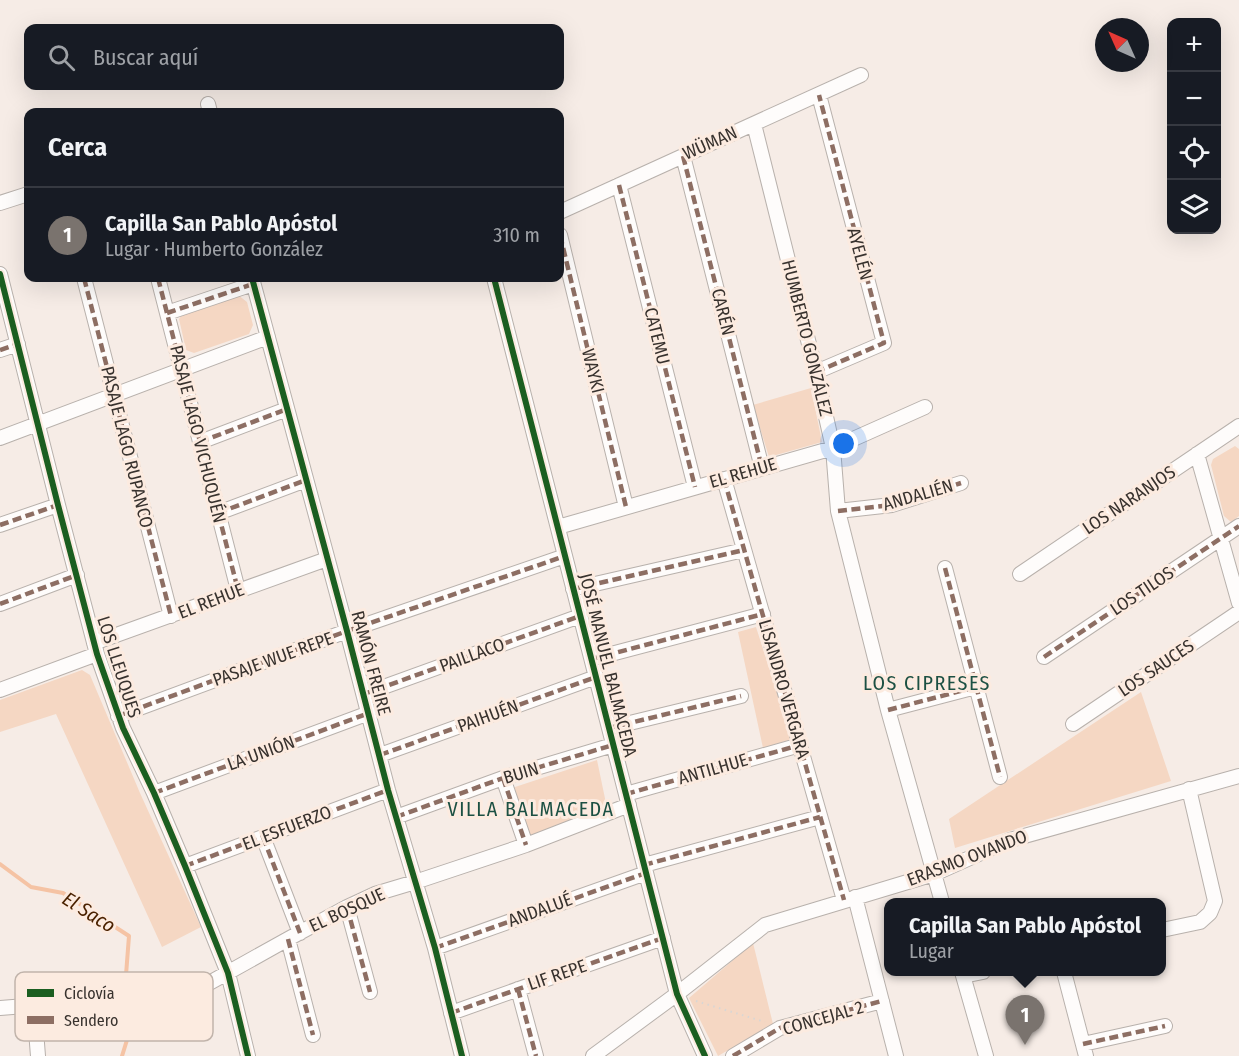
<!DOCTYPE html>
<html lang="es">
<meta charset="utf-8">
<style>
body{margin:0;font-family:"Fira Sans Condensed",sans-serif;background:#20242c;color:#f1f3f6}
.controls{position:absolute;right:18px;top:18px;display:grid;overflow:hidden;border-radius:12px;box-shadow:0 6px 24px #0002}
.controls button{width:54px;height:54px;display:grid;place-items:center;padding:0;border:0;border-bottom:2px solid #363941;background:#171b24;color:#f1f3f6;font:30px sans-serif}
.compass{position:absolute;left:1095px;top:18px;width:54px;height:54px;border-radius:50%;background:#171b24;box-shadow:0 6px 24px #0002;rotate:315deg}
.you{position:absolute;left:844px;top:444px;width:21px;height:21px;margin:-15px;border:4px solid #fff;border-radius:50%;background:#1a73e8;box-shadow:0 0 0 9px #1a73e833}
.badge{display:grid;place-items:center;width:39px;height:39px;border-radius:50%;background:#7a736e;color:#fff;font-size:20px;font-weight:700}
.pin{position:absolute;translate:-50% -50px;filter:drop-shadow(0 2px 3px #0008)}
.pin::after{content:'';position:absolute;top:32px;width:21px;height:18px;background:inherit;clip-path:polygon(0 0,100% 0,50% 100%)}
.popup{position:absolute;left:884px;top:898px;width:282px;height:78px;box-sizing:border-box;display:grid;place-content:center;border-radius:12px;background:#171b24;filter:drop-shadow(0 2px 4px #0005);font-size:20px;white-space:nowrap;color:#9ea1a6}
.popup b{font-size:22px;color:#f1f3f6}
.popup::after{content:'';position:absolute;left:50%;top:100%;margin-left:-12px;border:12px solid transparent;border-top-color:#171b24}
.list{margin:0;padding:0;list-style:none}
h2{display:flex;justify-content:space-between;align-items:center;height:78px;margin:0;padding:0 24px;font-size:26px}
h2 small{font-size:20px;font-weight:400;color:#9ea1a6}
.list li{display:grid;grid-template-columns:39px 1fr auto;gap:18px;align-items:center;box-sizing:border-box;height:96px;padding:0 24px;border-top:2px solid #363941}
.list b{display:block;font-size:22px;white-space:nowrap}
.list p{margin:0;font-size:20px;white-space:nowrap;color:#9ea1a6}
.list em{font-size:20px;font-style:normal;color:#9ea1a6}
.icon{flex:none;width:33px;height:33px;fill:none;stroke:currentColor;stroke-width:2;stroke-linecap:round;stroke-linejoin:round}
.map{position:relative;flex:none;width:1239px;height:1056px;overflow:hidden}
.search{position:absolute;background:#171b24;box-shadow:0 6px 24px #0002;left:24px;top:24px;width:540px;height:66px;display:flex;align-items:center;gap:15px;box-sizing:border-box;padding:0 21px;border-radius:12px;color:#9ea1a6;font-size:22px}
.panel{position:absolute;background:#171b24;box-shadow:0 6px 24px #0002;left:24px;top:108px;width:540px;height:174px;border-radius:12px}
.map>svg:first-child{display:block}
.green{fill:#f5d7c3}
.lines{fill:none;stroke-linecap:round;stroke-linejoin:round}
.stream{stroke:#f5c3a4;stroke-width:4}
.minor-casing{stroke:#b8b1ac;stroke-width:16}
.path{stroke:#d8d6d4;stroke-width:2;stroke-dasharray:1.5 4.5;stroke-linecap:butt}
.minor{stroke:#fefcfb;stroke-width:14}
.quiet{stroke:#8d6e63;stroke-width:4.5;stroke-dasharray:9 4.5;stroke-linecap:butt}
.cycleway-casing{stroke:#fcebe0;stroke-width:10}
.cycleway{stroke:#1b5e20;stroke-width:6}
.labels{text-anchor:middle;stroke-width:6;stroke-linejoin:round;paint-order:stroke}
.street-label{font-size:18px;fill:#38322e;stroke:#fcebe0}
.neighbourhood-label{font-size:20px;letter-spacing:1.5px;fill:#1c5043;stroke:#fcebe0}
.water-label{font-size:20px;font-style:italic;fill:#4b2201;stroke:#fcebe0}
.key{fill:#fcebe0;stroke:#c1b4ab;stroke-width:1.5}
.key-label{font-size:16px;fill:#38322e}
</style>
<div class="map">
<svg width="1239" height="1056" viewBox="0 0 1239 1056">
<rect width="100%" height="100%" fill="#f6ece6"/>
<path class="green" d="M238 295 247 302 253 325 249 334 194 353 186 350 179 319 183 313Z
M811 388 822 442 769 457 753 405Z
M1235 446 1239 449V516L1231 522 1224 516 1211 465 1213 459Z
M756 627 792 739 763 748 738 632Z
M82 670 90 675 140 793 201 927 162 947 56 714 0 732V700Z
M1141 692 1171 781 955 848 949 819Z
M597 760 607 808 530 838 512 788Z
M753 943 773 1024 718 1056 689 998Z"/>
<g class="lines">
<path class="stream" d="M0 864 31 887 63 893 129 936 126 975 141 995 122 1056"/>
<g class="minor-casing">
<path id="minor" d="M208 104 210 112
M754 124 816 372 833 448 838 511 888 710 942 902
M683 156 762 468
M619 185 695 487
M0 203 28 194
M560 212 861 75
M560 235 626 507
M0 274 58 505 97 654 123 728 154 793 185 866 228 973 248 1056
M84 278 171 616
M158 278 238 590
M252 278 347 631 388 790 435 948 462 1056
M494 278 677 994 705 1056
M167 313 253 284
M0 350 18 344
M816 372 884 343 819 95
M0 438 268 337
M200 442 287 409
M1197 454 1239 603
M724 479 844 900
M838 511 892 505 961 483
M218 513 306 480
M0 525 58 505
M558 527 833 448 925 407
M945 568 1000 777
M1020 574 1239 426
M573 589 744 550
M0 604 77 575
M94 643 327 559
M1044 657 1239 526
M592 659 763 614
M0 690 97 654
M364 694 580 616
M888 710 976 687
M118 716 347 631 565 556
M1073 724 1239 612
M609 728 741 696
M380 755 596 677
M503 778 526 845
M154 793 369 713
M626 794 800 745
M396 817 503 778 613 745
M263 837 300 933
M644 865 820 817
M185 866 388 790
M855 897 896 1056
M347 907 370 992
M1162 930 1200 922 1210 913 1215 901 1189 789
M288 939 313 1035
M435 948 646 873
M962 972 986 1056
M1064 972 1086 1056
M963 976 983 972
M518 989 536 1056
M177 1001 288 939 347 907 375 894 415 882 526 845 629 805
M34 1005 38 1056
M0 1008 88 1001
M451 1013 663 938
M1083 1044 1165 1026
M593 1056 677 994 765 925 934 874 1010 840 1239 776
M733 1056 780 1028 882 1001"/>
</g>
<path class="path" d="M696 1001 765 1022"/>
<use href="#minor" class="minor"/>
<path class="quiet" d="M683 156 762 468
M619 185 695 487
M560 235 626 507
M84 278 171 616
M158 278 238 590
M167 313 253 284
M0 350 18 344
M816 372 884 343 819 95
M200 442 287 409
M724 479 844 900
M838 511 892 505 961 483
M218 513 306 480
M0 525 58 505
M945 568 1000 777
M573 589 744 550
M0 604 77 575
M1044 657 1239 526
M592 659 763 614
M364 694 580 616
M888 710 976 687
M118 716 347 631 565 556
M609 728 741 696
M380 755 596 677
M503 778 526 845
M154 793 369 713
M626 794 800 745
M396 817 503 778 613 745
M263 837 300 933
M644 865 820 817
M185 866 388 790
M347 907 370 992
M288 939 313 1035
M435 948 646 873
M518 989 536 1056
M451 1013 663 938
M1083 1044 1165 1026
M733 1056 780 1028 882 1001"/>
<g class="cycleway-casing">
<path id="cycleway" d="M0 274 58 505 97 654 123 728 154 793 185 866 228 973 248 1056
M252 278 347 631 388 790 435 948 462 1056
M494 278 677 994 705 1056"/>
</g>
<use href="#cycleway" class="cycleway"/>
</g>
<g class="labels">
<g class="street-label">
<text transform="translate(710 143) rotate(-24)" y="6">WÜMAN</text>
<text transform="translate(860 254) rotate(75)" y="6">AYELÉN</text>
<text transform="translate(723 312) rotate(76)" y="6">CARÉN</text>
<text transform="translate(657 336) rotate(76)" y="6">CATEMU</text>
<text transform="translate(807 338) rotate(76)" y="6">HUMBERTO GONZÁLEZ</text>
<text transform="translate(593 371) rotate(76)" y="6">WAYKI</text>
<text transform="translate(198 434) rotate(76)" y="6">PASAJE LAGO VICHUQUÉN</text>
<text transform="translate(127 447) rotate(76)" y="6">PASAJE LAGO RUPANCO</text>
<text transform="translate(743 473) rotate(-16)" y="6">EL REHUE</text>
<text transform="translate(918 495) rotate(-16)" y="6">ANDALIÉN</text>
<text transform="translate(1129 500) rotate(-34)" y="6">LOS NARANJOS</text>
<text transform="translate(1142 591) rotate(-34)" y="6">LOS TILOS</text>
<text transform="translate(211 601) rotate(-21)" y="6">EL REHUE</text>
<text transform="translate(472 655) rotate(-20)" y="6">PAILLACO</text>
<text transform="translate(273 659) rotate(-20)" y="6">PASAJE WUE REPE</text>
<text transform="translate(371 663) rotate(75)" y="6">RAMÓN FREIRE</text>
<text transform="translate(608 665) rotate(76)" y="6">JOSÉ MANUEL BALMACEDA</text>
<text transform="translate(119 667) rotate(72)" y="6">LOS LLEUQUES</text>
<text transform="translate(1156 668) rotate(-34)" y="6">LOS SAUCES</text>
<text transform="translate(784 689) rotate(74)" y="6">LISANDRO VERGARA</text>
<text transform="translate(488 716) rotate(-20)" y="6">PAIHUÉN</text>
<text transform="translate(261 753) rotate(-20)" y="6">LA UNIÓN</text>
<text transform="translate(713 769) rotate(-16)" y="6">ANTILHUE</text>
<text transform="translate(521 773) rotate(-17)" y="6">BUIN</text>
<text transform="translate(287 828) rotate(-21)" y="6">EL ESFUERZO</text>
<text transform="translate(967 858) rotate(-21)" y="6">ERASMO OVANDO</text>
<text transform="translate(347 910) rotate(-25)" y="6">EL BOSQUE</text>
<text transform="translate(540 910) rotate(-20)" y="6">ANDALUÉ</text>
<text transform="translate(557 975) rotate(-19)" y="6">LIF REPE</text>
<text transform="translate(823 1018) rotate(-16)" y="6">CONCEJAL 2</text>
</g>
<g class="neighbourhood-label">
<text x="927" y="690">LOS CIPRESES</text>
<text x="531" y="816">VILLA BALMACEDA</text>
</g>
<g class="water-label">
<text transform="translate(89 912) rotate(32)" y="7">El Saco</text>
</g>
</g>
<rect x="15" y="972" width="198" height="69" rx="9" class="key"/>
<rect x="27" y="989" width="27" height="8" fill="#1b5e20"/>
<rect x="27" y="1016" width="27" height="8" fill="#8d6e63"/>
<g class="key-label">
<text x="64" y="999">Ciclovía</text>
<text x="64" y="1026">Sendero</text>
</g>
</svg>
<div class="controls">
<button>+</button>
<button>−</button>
<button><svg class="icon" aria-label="locate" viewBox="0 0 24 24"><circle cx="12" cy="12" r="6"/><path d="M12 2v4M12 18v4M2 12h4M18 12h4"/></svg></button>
<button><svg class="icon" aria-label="layers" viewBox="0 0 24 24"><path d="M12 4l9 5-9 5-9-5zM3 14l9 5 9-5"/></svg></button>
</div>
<svg class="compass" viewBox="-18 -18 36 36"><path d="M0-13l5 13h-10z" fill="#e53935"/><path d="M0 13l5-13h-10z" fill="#9ea1a6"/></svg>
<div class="you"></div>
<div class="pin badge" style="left:1025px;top:1045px">1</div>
<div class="popup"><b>Capilla San Pablo Apóstol</b>Lugar</div>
<div class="search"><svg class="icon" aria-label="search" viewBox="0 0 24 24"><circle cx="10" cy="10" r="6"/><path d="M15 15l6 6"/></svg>Buscar aquí</div>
<section class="panel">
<h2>Cerca<small></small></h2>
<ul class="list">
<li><span class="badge">1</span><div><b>Capilla San Pablo Apóstol</b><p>Lugar · Humberto González</p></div><em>310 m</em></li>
</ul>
</section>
</div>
